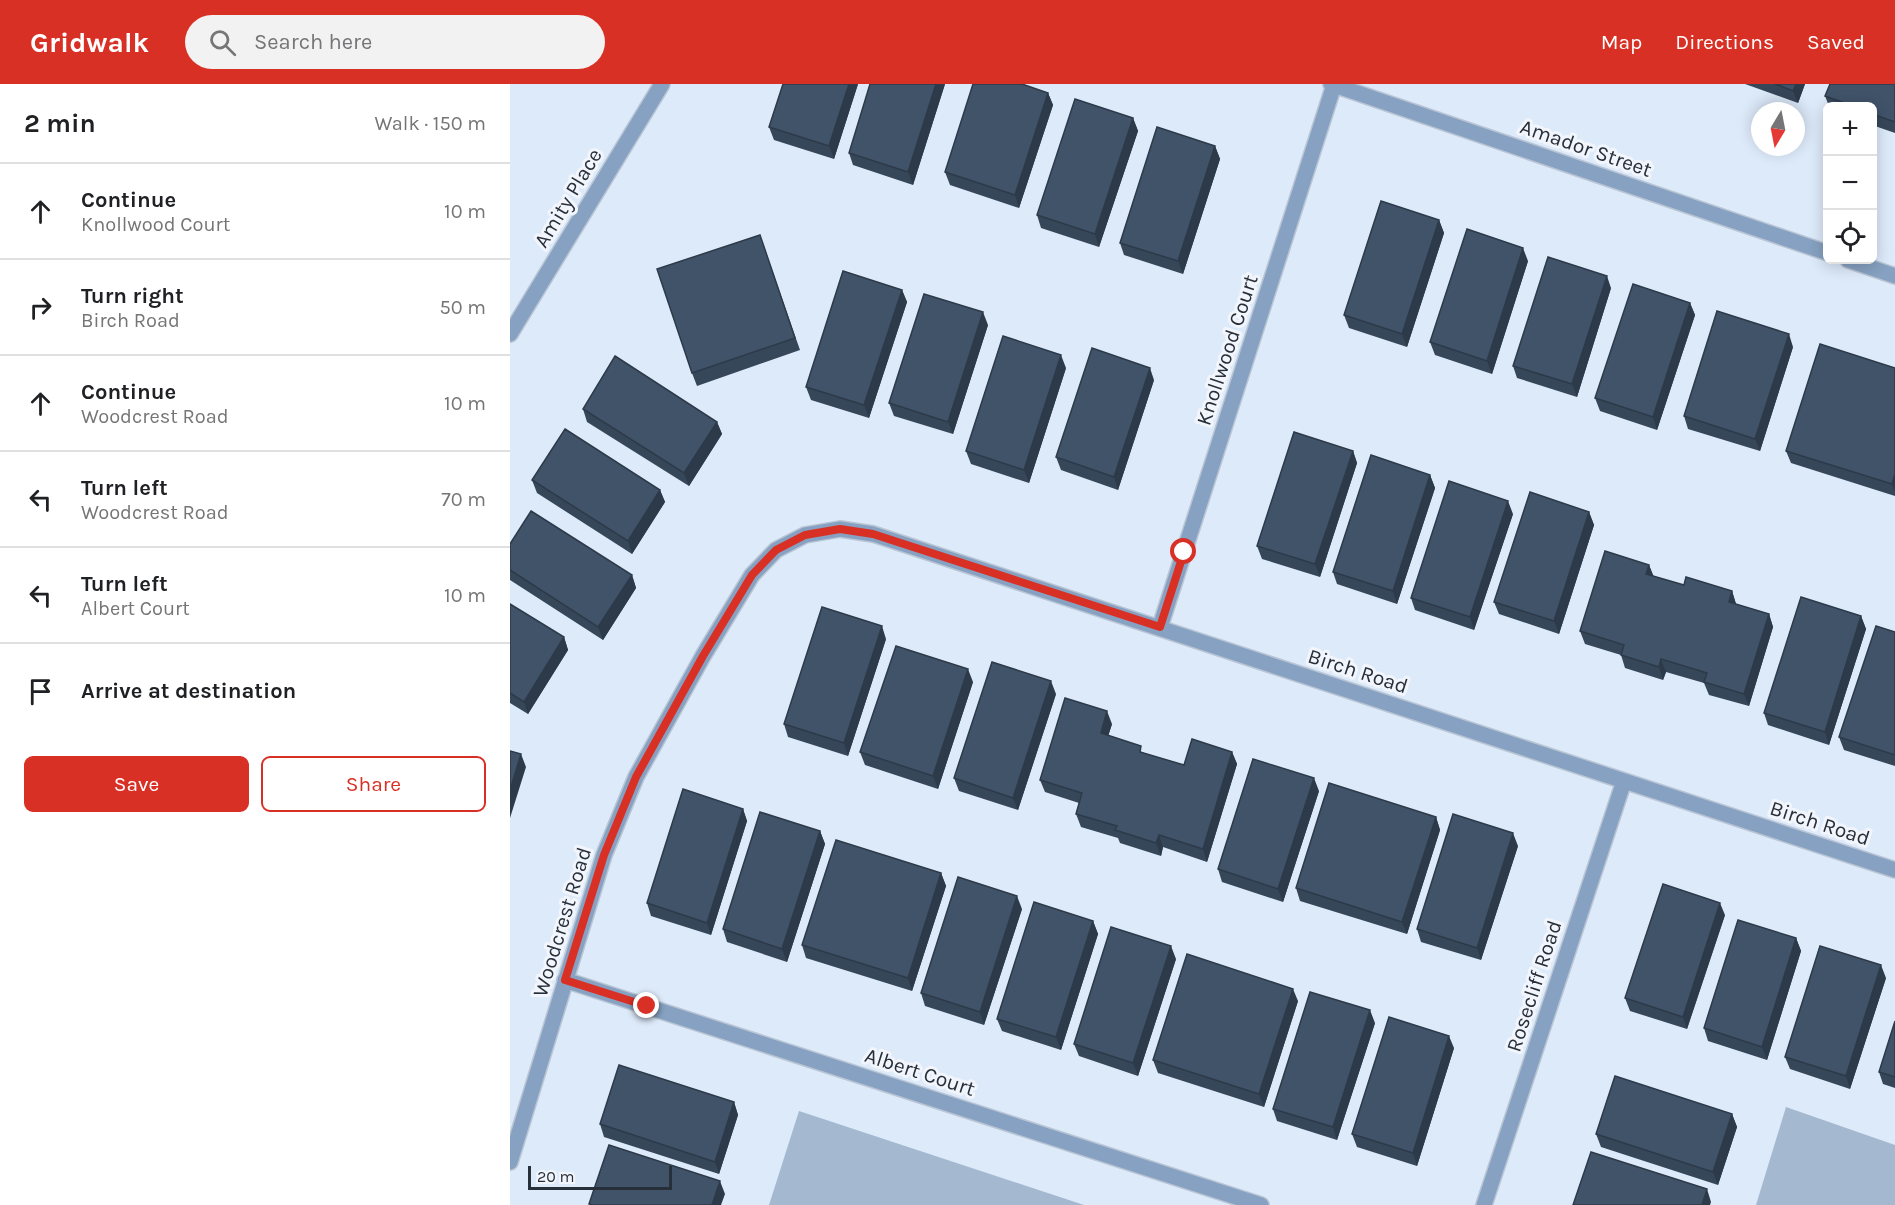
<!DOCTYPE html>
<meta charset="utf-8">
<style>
body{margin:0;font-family:Karla,sans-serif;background:#f2f2f2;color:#202124}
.controls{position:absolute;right:18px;top:18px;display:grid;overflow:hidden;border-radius:9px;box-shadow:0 3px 15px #0003}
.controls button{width:54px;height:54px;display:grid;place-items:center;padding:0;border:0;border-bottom:2px solid #e0e0e0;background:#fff;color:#202124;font:30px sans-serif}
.compass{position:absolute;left:1241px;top:18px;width:54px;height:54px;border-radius:50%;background:#fff;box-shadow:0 3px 15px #0003;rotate:190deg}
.scale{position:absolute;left:18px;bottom:15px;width:144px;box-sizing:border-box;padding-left:6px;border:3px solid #27303a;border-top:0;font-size:16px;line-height:21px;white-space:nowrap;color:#27303a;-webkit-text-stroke:4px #f2f6fc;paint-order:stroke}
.stop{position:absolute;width:18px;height:18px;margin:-14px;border:4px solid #d93025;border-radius:50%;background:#fff}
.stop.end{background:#d93025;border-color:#fff;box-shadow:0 2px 6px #0008}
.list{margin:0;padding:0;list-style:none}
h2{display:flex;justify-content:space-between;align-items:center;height:78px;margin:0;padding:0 24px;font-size:26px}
h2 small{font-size:20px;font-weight:400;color:#757577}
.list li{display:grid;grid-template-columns:39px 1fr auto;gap:18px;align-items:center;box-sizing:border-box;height:96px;padding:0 24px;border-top:2px solid #e0e0e0}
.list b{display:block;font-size:22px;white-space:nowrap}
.list p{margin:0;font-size:20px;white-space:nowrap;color:#757577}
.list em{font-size:20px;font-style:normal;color:#757577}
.actions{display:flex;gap:12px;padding:18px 24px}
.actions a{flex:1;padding:14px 0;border:2px solid #d93025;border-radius:9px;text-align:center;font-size:21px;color:#d93025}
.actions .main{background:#d93025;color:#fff}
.icon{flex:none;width:33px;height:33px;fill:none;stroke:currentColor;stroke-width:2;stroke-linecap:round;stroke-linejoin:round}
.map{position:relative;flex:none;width:1385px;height:1121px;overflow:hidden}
header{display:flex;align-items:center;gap:36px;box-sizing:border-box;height:84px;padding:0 30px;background:#d93025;color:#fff}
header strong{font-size:28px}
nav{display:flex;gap:33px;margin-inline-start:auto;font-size:21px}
.search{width:420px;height:54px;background:#f2f2f2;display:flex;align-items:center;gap:15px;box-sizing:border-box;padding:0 21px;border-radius:33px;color:#757577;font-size:22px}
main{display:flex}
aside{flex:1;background:#fff}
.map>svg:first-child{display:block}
.green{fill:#a4b8d0}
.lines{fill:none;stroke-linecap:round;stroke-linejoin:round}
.street-casing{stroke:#b9c5d4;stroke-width:18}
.street{stroke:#86a1c1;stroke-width:15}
.wall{fill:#37475a}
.shaded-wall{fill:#2d3a4a}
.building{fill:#405369;stroke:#2d3a4a;stroke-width:1.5}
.route{stroke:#d93025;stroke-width:8}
.labels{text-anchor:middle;stroke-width:6;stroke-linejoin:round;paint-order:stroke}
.street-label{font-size:21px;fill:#27303a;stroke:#f2f6fc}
</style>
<header>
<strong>Gridwalk</strong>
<div class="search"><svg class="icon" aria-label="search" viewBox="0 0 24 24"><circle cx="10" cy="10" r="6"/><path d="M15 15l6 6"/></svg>Search here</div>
<nav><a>Map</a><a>Directions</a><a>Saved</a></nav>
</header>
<main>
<aside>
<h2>2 min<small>Walk · 150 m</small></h2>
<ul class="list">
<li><svg class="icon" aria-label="ahead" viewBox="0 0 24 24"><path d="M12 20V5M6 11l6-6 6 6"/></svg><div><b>Continue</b><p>Knollwood Court</p></div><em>10 m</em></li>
<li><svg class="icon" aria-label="right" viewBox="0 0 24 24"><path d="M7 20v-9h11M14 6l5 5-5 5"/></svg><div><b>Turn right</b><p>Birch Road</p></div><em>50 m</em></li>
<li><svg class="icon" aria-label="ahead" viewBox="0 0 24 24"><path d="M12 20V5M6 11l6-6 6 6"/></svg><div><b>Continue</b><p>Woodcrest Road</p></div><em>10 m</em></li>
<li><svg class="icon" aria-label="left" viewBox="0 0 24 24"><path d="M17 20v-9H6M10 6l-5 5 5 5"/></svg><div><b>Turn left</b><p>Woodcrest Road</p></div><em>70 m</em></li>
<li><svg class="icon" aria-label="left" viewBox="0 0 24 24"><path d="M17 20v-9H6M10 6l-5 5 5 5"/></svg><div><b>Turn left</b><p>Albert Court</p></div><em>10 m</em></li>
<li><svg class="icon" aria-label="arrive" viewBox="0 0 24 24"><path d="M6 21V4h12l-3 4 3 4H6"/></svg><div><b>Arrive at destination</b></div></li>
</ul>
<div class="actions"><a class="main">Save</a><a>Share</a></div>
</aside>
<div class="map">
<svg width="1385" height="1121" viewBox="0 0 1385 1121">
<rect width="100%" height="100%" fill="#ddeafa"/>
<path class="green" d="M1276 1023 1385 1061V1121H1246Z
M289 1027 574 1121H259Z"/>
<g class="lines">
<g class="street-casing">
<path id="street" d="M821 0 1318 169
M1338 176 1385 192
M0 250 152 0
M650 543 824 1
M55 896 751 1121
M0 1078 94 771 126 693 193 572 242 491 266 466 295 451 330 445 363 450 1385 786
M974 1121 1114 697"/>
</g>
<use href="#street" class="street"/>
</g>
<path class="wall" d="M348 0 324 75 264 56 259 43Z
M435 0 403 101 343 81 339 69Z
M1235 0H1295L1288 19Z
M1385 0V49L1362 41V22H1319L1315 12Z
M538 9 543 21 509 124 440 101 435 88Z
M623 34 628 47 589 163 531 144 527 131Z
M705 62 710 75 673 190 614 171 610 159Z
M929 136 934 149 897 263 839 244 834 231Z
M250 151 290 266 187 302 182 289Z
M1018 177 982 290 925 271 920 258Z
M1101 204 1067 313 1007 294 1003 282Z
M392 206 397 218 359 334 301 316 296 303Z
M1180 219 1185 231 1147 346 1090 327 1085 314Z
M478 241 443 350 384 332 379 319Z
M1283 263 1250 367 1178 345 1174 332Z
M556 284 519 399 461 380 456 367Z
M1385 284V412L1281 379 1276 367Z
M644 296 608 406 551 386 546 373Z
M73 325 207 338 212 350 179 402 77 338Z
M843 367 847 379 810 493 752 475 747 462Z
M920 391 925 404 887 520 827 500 823 488Z
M22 396 150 406 155 418 122 470 27 409Z
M1079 428 1084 441 1049 550 989 530 984 518Z
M1003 430 964 546 905 526 901 514Z
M0 460 122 491 126 504 93 556 0 496Z
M1139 481 1143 492 1174 501 1222 507 1226 520 1259 530 1263 543 1239 622 1199 611 1194 599 1156 588 1153 596 1115 584 1111 571 1075 560 1070 547Z
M0 520 54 553 58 566 18 630 0 619Z
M1351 532 1356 545 1319 661 1258 641 1254 629Z
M1385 548V682L1334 666 1329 653Z
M376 555 338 672 278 653 274 640Z
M463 598 428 705 355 681 350 668Z
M546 610 508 726 449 707 444 694Z
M602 640 598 652 634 669 674 681 722 668 727 680 697 778 653 763 651 772 610 759 608 754 571 743 566 730 569 719 535 708 530 696Z
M809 707 773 818 712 798 708 785Z
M233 725 237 737 201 851 141 832 137 819Z
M926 733 930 746 897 850 790 817 786 804Z
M310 747 315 760 277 878 217 858 213 845Z
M1008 762 971 876 911 858 907 845Z
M431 789 436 802 402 907 296 874 292 861Z
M512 825 474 941 415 922 411 909Z
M1215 831 1177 945 1120 927 1115 914Z
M583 837 588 850 551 966 492 947 487 935Z
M1286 854 1291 867 1257 976 1198 957 1194 944Z
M666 875 628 992 569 972 564 960Z
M1376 894 1340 1005 1280 985 1275 973Z
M788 917 754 1023 648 989 643 976Z
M1385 937V1004L1373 1000 1369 988Z
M865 939 827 1056 767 1037 763 1025Z
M944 964 907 1082 847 1063 842 1050Z
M224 1018 228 1031 209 1090 94 1053 90 1040Z
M1222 1030 1227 1043 1208 1101 1091 1063 1086 1050Z"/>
<path class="shaded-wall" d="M339 0H348L324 75 319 62Z
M426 0H435L403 101 398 88Z
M1286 0H1295L1288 19 1283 7Z
M538 9 543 21 509 124 505 111Z
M623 34 628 47 589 163 585 150Z
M705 62 710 75 673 190 668 177Z
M929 136 934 149 897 263 892 250Z
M1013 164 1018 177 982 290 977 277Z
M1097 192 1101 204 1067 313 1062 300Z
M392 206 397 218 359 334 354 321Z
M1180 219 1185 231 1147 346 1143 333Z
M473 228 478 241 443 350 438 338Z
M1279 250 1283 263 1250 367 1245 355Z
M551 271 556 284 519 399 514 386Z
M640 284 644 296 608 406 604 393Z
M207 338 212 350 179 402 174 389Z
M843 367 847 379 810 493 805 480Z
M1385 390V408L1382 400Z
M920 391 925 404 887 520 883 507Z
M150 406 155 418 122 470 118 457Z
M998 417 1003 430 964 546 960 533Z
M1079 428 1084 441 1049 550 1044 537Z
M1139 481 1144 493 1136 490Z
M122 491 126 504 93 556 88 543Z
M1222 507 1226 520 1219 518Z
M1259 530 1263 543 1239 622 1234 610Z
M1351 532 1356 545 1319 661 1315 648Z
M372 542 376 555 338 672 334 659Z
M54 553 58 566 18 630 14 618Z
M1151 575 1156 588 1153 596 1149 583Z
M458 585 463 598 428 705 423 692Z
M541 597 546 610 508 726 503 714Z
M597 627 602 640 595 662 591 649Z
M722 668 727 680 697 778 693 765Z
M11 670 16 683 0 734V706Z
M804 694 809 707 773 818 768 805Z
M233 725 237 737 201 851 197 839Z
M926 733 930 746 897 850 892 838Z
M310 747 315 760 277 878 272 865Z
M1003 749 1008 762 971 876 967 864Z
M649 751 653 763 651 772 646 759Z
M431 789 436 802 402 907 398 894Z
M507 812 512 825 474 941 470 928Z
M1210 819 1215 831 1177 945 1173 933Z
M583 837 588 850 551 966 546 953Z
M1286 854 1291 867 1257 976 1252 963Z
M661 862 666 875 628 992 623 979Z
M1371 881 1376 894 1340 1005 1336 992Z
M783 905 788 917 754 1023 749 1010Z
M860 926 865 939 827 1056 823 1043Z
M939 952 944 964 907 1082 903 1069Z
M224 1018 228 1031 209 1090 205 1078Z
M1222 1030 1227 1043 1208 1101 1203 1088Z
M210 1097 215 1110 211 1121H202Z
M1197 1105 1201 1118 1200 1121H1192Z"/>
<path class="building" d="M273 0H339L319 62 259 43Z
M360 0H426L398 88 339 69Z
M463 0H512L538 9 505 111 435 88Z
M1265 0H1286L1283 7Z
M1320 0H1385V38L1362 30V22H1343L1315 12Z
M565 15 623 34 585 150 527 131Z
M647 43 705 62 668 177 610 159Z
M871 117 929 136 892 250 834 231Z
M957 145 1013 164 977 277 920 258Z
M250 151 285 254 182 289 147 185Z
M1038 173 1097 192 1062 300 1003 282Z
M333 187 392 206 354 321 296 303Z
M1123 200 1180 219 1143 333 1085 314Z
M414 210 473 228 438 338 379 319Z
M1207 227 1279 250 1245 355 1174 332Z
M493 252 551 271 514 386 456 367Z
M1310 260 1385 284V390L1382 400 1276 367Z
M582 264 640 284 604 393 546 373Z
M105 272 207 338 174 389 73 325Z
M55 345 150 406 118 457 22 396Z
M784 348 843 367 805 480 747 462Z
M861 371 920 391 883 507 823 488Z
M939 397 998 417 960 533 901 514Z
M1020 408 1079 428 1044 537 984 518Z
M21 427 122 491 88 543 0 486V460Z
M1095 467 1139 481 1136 490 1174 501 1176 493 1222 507 1219 518 1259 530 1234 610 1194 598 1197 589 1151 575 1149 583 1111 571 1114 561 1070 547Z
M1291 513 1351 532 1315 648 1254 629Z
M0 520 54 553 14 618 0 609Z
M312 523 372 542 334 659 274 640Z
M1366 542 1385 548V671L1329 653Z
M386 562 458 585 423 692 350 668Z
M482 578 541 597 503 714 444 694Z
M555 614 597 627 591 649 631 662 630 668 674 681 682 655 722 668 693 765 649 751 646 759 605 746 607 742 566 730 572 709 530 696Z
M0 667 11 670 0 706Z
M743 675 804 694 768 805 708 785Z
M819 699 926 733 892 838 786 804Z
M173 705 233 725 197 839 137 819Z
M250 728 310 747 272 865 213 845Z
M943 730 1003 749 967 864 907 845Z
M326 756 431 789 398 894 292 861Z
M448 793 507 812 470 928 411 909Z
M1153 800 1210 819 1173 933 1115 914Z
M524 818 583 837 546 953 487 935Z
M1228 836 1286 854 1252 963 1194 944Z
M601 843 661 862 623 979 564 960Z
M1310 862 1371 881 1336 992 1275 973Z
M677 870 783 905 749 1010 643 976Z
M800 908 860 926 823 1043 763 1025Z
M879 933 939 952 903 1069 842 1050Z
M1385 937V993L1369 988Z
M109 981 224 1018 205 1078 90 1040Z
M1105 992 1222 1030 1203 1088 1086 1050Z
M99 1061 210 1097 202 1121H83L79 1120Z
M1081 1068 1197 1105 1192 1121H1063Z"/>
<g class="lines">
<path class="route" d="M137 922 55 896 94 771 126 693 193 572 242 491 266 466 295 451 330 445 363 450 650 543 674 468"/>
</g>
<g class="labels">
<g class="street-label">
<text transform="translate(1076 64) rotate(19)" y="7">Amador Street</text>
<text transform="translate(58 114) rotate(-59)" y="7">Amity Place</text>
<text transform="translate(717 266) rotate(-72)" y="7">Knollwood Court</text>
<text transform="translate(848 587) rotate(18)" y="7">Birch Road</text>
<text transform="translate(1310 739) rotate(18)" y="7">Birch Road</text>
<text transform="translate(52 838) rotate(-73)" y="7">Woodcrest Road</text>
<text transform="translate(1024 902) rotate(-72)" y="7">Rosecliff Road</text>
<text transform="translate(410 988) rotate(18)" y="7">Albert Court</text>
</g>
</g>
</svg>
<div class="controls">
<button>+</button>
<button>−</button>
<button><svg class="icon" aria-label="locate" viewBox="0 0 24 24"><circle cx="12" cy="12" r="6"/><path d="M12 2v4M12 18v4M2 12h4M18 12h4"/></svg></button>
</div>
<svg class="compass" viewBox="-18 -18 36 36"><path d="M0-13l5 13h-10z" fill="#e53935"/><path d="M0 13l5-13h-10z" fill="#757577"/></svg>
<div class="scale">20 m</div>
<div class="stop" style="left:674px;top:468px"></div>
<div class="stop end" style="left:137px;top:922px"></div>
</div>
</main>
